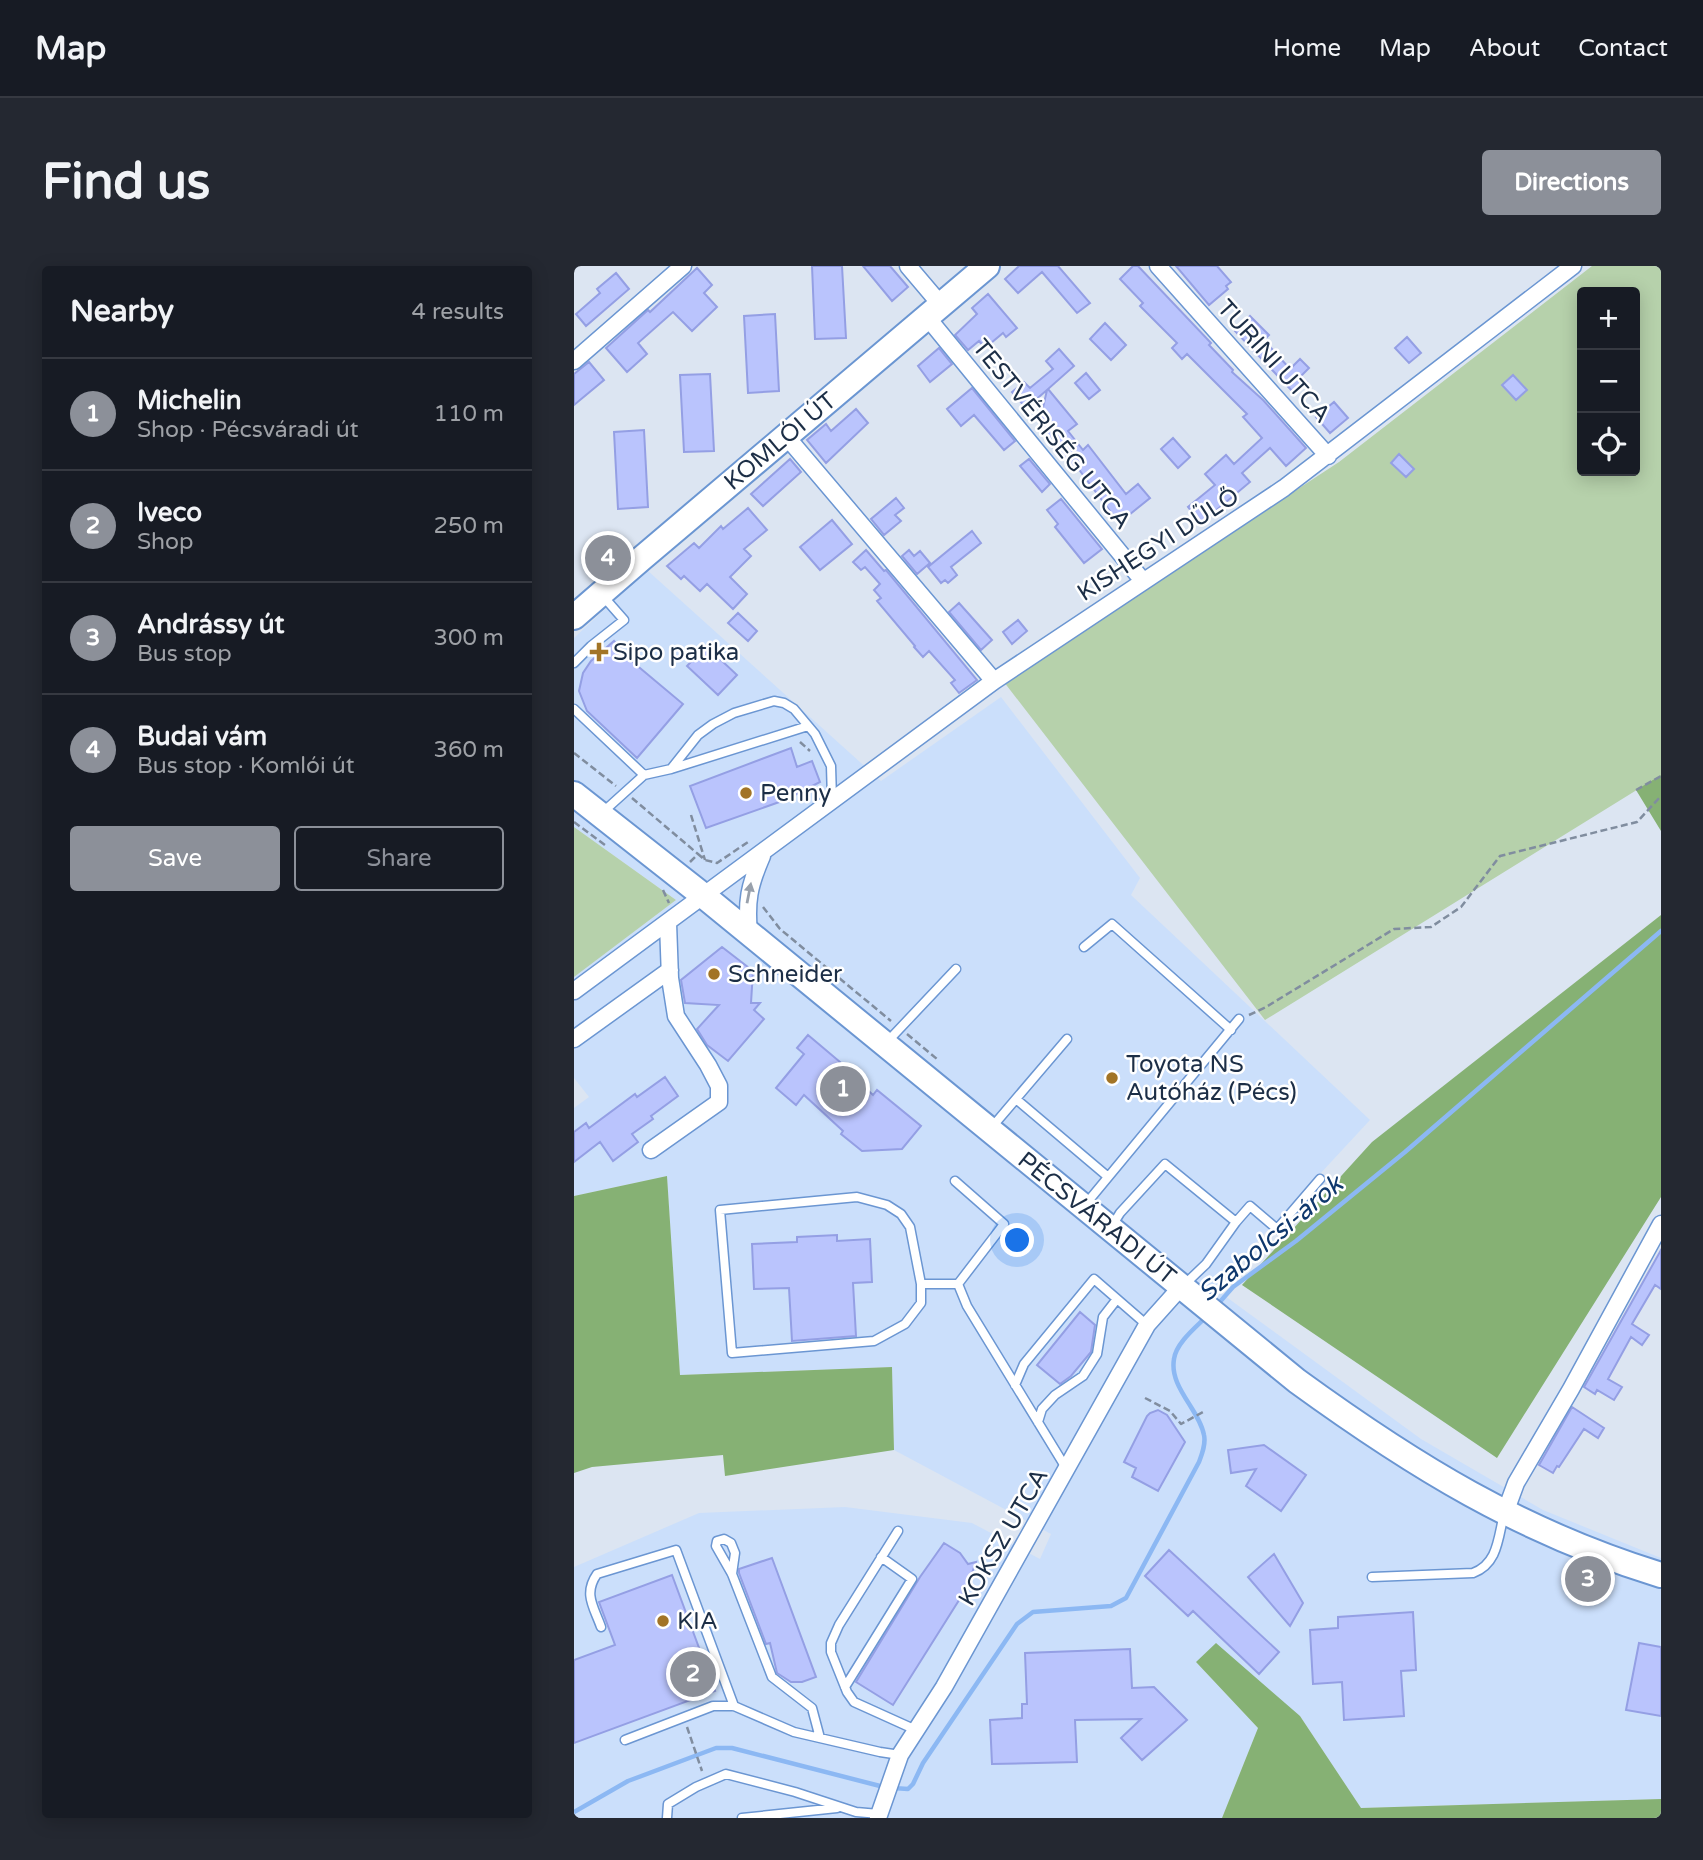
<!DOCTYPE html>
<meta charset="utf-8">
<style>
body{margin:0;font-family:"Varela Round",sans-serif;background:#242831;color:#f1f3f6}
.controls{position:absolute;right:21px;top:21px;display:grid;overflow:hidden;border-radius:7px;box-shadow:0 4px 18px #0003}
.controls button{width:63px;height:63px;display:grid;place-items:center;padding:0;border:0;border-bottom:2px solid #363941;background:#171b24;color:#f1f3f6;font:35px sans-serif}
.you{position:absolute;left:444px;top:975px;width:24px;height:24px;margin:-18px;border:5px solid #fff;border-radius:50%;background:#1a73e8;box-shadow:0 0 0 10px #1a73e833}
.badge{display:grid;place-items:center;width:46px;height:46px;border-radius:50%;background:#8c9099;color:#fff;font-size:23px;font-weight:700}
.pin{position:absolute;translate:-50% -50%;border:4px solid #fff;box-shadow:0 2px 7px #0006}
.list{margin:0;padding:0;list-style:none}
h2{display:flex;justify-content:space-between;align-items:center;height:91px;margin:0;padding:0 28px;font-size:30px}
h2 small{font-size:23px;font-weight:400;color:#9ea1a6}
.list li{display:grid;grid-template-columns:46px 1fr auto;gap:21px;align-items:center;box-sizing:border-box;height:112px;padding:0 28px;border-top:2px solid #363941}
.list b{display:block;font-size:26px;white-space:nowrap}
.list p{margin:0;font-size:23px;white-space:nowrap;color:#9ea1a6}
.list em{font-size:23px;font-style:normal;color:#9ea1a6}
.actions{display:flex;gap:14px;padding:21px 28px}
.actions a{flex:1;padding:16px 0;border:2px solid #8c9099;border-radius:7px;text-align:center;font-size:24px;color:#8c9099}
.actions .main{background:#8c9099;color:#fff}
.icon{flex:none;width:38px;height:38px;fill:none;stroke:currentColor;stroke-width:2;stroke-linecap:round;stroke-linejoin:round}
.map{position:relative;flex:none;width:1087px;height:1552px;overflow:hidden;border-radius:7px}
header{display:flex;align-items:center;gap:42px;box-sizing:border-box;height:98px;padding:0 35px;background:#171b24;border-bottom:2px solid #363941}
header strong{font-size:33px}
nav{display:flex;gap:38px;margin-inline-start:auto;font-size:24px}
.intro{display:flex;align-items:center;justify-content:space-between;box-sizing:border-box;height:168px;padding:0 42px}
h1{margin:0;font-size:49px}
.button{padding:18px 32px;border-radius:7px;background:#8c9099;color:#fff;font-size:24px;font-weight:700}
main{display:flex;gap:42px;padding:0 42px}
aside{flex:1;background:#171b24;border-radius:7px;box-shadow:0 4px 18px #0003}
.map>svg:first-child{display:block}
.built{fill:#cbdffb}
.green{fill:#b6d1ab;fill-rule:evenodd}
.forest{fill:#86b174}
.lines{fill:none;stroke-linecap:round;stroke-linejoin:round}
.stream{stroke:#8cb8f3;stroke-width:4.5}
.building{fill:#bac4fd;stroke:#949fe4;stroke-width:2}
.service-casing{stroke:#6b96d2;stroke-width:11}
.minor-casing{stroke:#6b96d2;stroke-width:19}
.primary-casing{stroke:#6b96d2;stroke-width:28}
.path{stroke:#808d9f;stroke-width:2.5;stroke-dasharray:7 3.5;stroke-linecap:butt}
.service{stroke:#fff;stroke-width:8}
.minor{stroke:#fff;stroke-width:16}
.primary{stroke:#fff;stroke-width:24}
.oneway{fill:#99a1ac}
.poi-dot{fill:#a27426;stroke:#fff;stroke-width:2.5}
.labels{text-anchor:middle;stroke-width:5;stroke-linejoin:round;paint-order:stroke}
.street-label{font-size:24px;fill:#1c2e46;stroke:#fff}
.poi-label{font-size:24px;fill:#1c2e46;stroke:#fff;text-anchor:start}
.water-label{font-size:26px;font-style:italic;fill:#0e376c;stroke:#fff}
</style>
<header>
<strong>Map</strong>
<nav><a>Home</a><a>Map</a><a>About</a><a>Contact</a></nav>
</header>
<div class="intro"><h1>Find us</h1><a class="button">Directions</a></div>
<main>
<aside>
<h2>Nearby<small>4 results</small></h2>
<ul class="list">
<li><span class="badge">1</span><div><b>Michelin</b><p>Shop · Pécsváradi út</p></div><em>110 m</em></li>
<li><span class="badge">2</span><div><b>Iveco</b><p>Shop</p></div><em>250 m</em></li>
<li><span class="badge">3</span><div><b>Andrássy út</b><p>Bus stop</p></div><em>300 m</em></li>
<li><span class="badge">4</span><div><b>Budai vám</b><p>Bus stop · Komlói út</p></div><em>360 m</em></li>
</ul>
<div class="actions"><a class="main">Save</a><a>Share</a></div>
</aside>
<div class="map">
<svg width="1087" height="1552" viewBox="0 0 1087 1552">
<rect width="100%" height="100%" fill="#dce5f2"/>
<path class="built" d="M73 304 307 515 427 431 566 612 557 629 796 854 640 1022 847 1173 969 1244 1087 1292V1533L787 1542 726 1450 622 1396 684 1462 648 1552H0V1301L125 1247 271 1241 398 1257 466 1293 477 1268 320 1184 318 1101 106 1109 93 910 0 930V842L15 831 0 812V711L102 634 0 561V372Z"/>
<path class="green" d="M1018 0H1087V509L691 754 430 416 765 196ZM1008 26H1061V205H1008Z
M0 561 102 634 0 711Z"/>
<path class="forest" d="M1087 509V565L1062 524Z
M1087 649V931L923 1192 668 1019 798 876Z
M93 910 106 1109 318 1101 320 1184 151 1210 149 1189 18 1201 0 1207V930Z
M642 1377 726 1450 787 1542 1087 1533V1552H648L684 1462 622 1396Z"/>
<g class="lines">
<path class="stream" d="M644 1038 659 1021 722 975 831 886 1087 665
M319 1522 334 1523 339 1518 349 1497 443 1358 459 1346 537 1340 552 1332 625 1196C628 1188 632 1178 630 1169 625 1143 595 1121 600 1093 602 1077 622 1061 633 1050
M0 1546 54 1515 142 1482H158L310 1521"/>
</g>
<path class="building" d="M238 0H268L272 72 241 73Z
M289 0H316L334 21 318 35Z
M445 0H484L516 37 503 47 468 6 444 27 431 13Z
M559 0H564L637 77 635 79 659 104 658 106 689 134 732 182 712 200 696 182 668 207 676 216 627 257 614 241 641 219 631 208 652 189 660 198 688 172 669 151 673 148 613 88 608 93 598 82 603 77 566 40 569 37 546 13Z
M602 0H643L657 16 652 20 654 23 635 39Z
M123 2 138 19 130 27 143 41 118 65 99 46 64 77 73 88 53 106 32 82 74 44 76 46Z
M42 7 55 23 12 60 2 48 26 27 23 23Z
M414 28 443 62 432 71 429 67 411 82 405 75 394 84 381 69 403 48 398 42Z
M201 48 205 125 174 127 170 50Z
M676 50 695 69 690 74 716 103 726 93 735 102 727 110 733 116 721 128 661 65Z
M531 57 552 79 537 94 516 73Z
M833 71 847 87 835 97 821 82Z
M365 82 378 98 356 116 344 100Z
M485 83 500 100 474 123 503 158 494 165 509 184 514 179 552 228 564 218 576 232 545 257 503 201 501 204 465 159 473 124 452 142 438 126 450 116 456 122 479 103 472 95Z
M15 96 30 114 0 139V108Z
M512 107 526 124 515 133 501 117Z
M136 108 140 185 110 186 106 109Z
M939 109 953 124 942 134 928 119Z
M398 122 441 175 430 184 400 149 387 160 373 143Z
M760 136 774 152 756 167 742 151Z
M282 143 294 157 252 197 233 174 252 158 257 165Z
M70 164 74 241 44 243 40 166Z
M599 172 616 191 604 202 587 183Z
M825 188 840 203 832 211 817 197Z
M216 193 227 206 189 240 177 228Z
M455 193 476 218 468 226 446 200Z
M322 232 330 242 321 249 327 255 310 269 297 253Z
M487 233 528 283 510 297 481 261 484 258 473 244Z
M174 242 193 264 170 283 177 290 156 311 173 328 159 343 133 318 126 325 110 310 107 313 93 300 120 277 125 282 147 260 149 263Z
M258 254 278 278 246 304 226 281Z
M398 265 407 277 377 301 383 309 374 317 371 314 367 317 354 301Z
M292 284 310 305 312 304 403 414 385 427 377 417 381 414 355 385 349 391 340 381 341 380 303 335 307 332 300 324 306 318 291 301 287 304 279 296Z
M335 284 340 290 346 285 356 297 343 308 328 290Z
M385 337 418 374 407 384 375 346Z
M164 347 183 365 174 375 154 357Z
M444 354 453 365 438 378 429 366Z
M40 375 60 397 109 438 63 492 13 445 5 425 9 407 17 395Z
M132 380 163 409 144 429 113 400Z
M217 482 223 501 238 495 246 516 211 534 132 562 116 520Z
M148 681 179 705 177 737H186L180 744 190 753 154 795 133 779 123 763 145 739 111 737 107 714Z
M234 769 266 796 265 798 299 829 303 824 347 860 328 883 288 885 267 868 269 865 230 829 222 839 202 822 230 788 223 782Z
M91 811 104 830 77 850 79 853 58 868 64 876 39 895 26 876 0 896V866L12 857 15 862 61 828 63 831Z
M263 969V975L296 973 298 1016 279 1017 282 1070 218 1075 215 1022 180 1023 178 978 223 976V971Z
M1087 984V1023L1081 1019 1058 1058 1075 1069 1068 1079 1057 1071 1034 1113 1048 1121 1040 1134 1023 1124 1021 1128 1010 1121Z
M506 1046 521 1059 517 1086 497 1110 486 1118 463 1099Z
M998 1141 1030 1162 1024 1172 1010 1163 985 1201 983 1200 979 1207 965 1199Z
M584 1144 593 1149 611 1176 584 1225 558 1211 562 1202 550 1196 573 1150 576 1147Z
M690 1179 732 1209 707 1245 672 1220 682 1203 657 1207 654 1184Z
M370 1277 386 1287 394 1298 402 1296 392 1323 319 1439 282 1416 346 1311Z
M595 1284 705 1386 685 1408 619 1345 614 1350 571 1310Z
M700 1288 729 1337 716 1360 674 1311Z
M198 1292 242 1411 228 1416H217L203 1407 196 1377 192 1378 165 1307V1303Z
M98 1309 141 1425 0 1477V1394L41 1379 25 1336Z
M839 1346 842 1404 827 1405 830 1450 770 1454 768 1416 739 1418 736 1364 764 1362V1351Z
M1065 1377 1087 1381V1450L1052 1444Z
M556 1383 558 1422 580 1421 613 1454 568 1494 547 1472 567 1453 501 1454 503 1496 418 1498 416 1454 448 1452V1438H453L451 1387Z"/>
<g class="lines">
<g class="service-casing">
<path id="service" d="M0 397 17 380 50 354 28 329
M0 443 70 509
M97 503 234 460
M29 546 70 509 97 503 124 469 139 458 160 447 200 435 210 437 220 443 241 468 257 500 258 533
M510 681 538 658 657 764
M313 776 382 703
M442 833 533 910
M418 861 493 773
M381 915 430 958 384 1018 393 1040 492 1202
M511 939 665 753
M662 956 676 940 703 963 746 913
M538 960 546 947 591 898 662 956 632 998 610 1019
M347 1018V1037L331 1058 300 1075 158 1087 146 944 283 931 313 939 327 948 336 961 347 1018H384
M441 1119 450 1098 520 1013 573 1059
M464 1156 468 1143 481 1129 509 1110 523 1088 529 1051 543 1033
M324 1265 265 1359 257 1377V1386L273 1426 280 1436 342 1464
M158 1308 161 1287 157 1277 150 1273 143 1275 142 1280 158 1308 198 1411 238 1442 246 1472
M798 1311 899 1307C924 1298 924 1272 930 1248
M27 1361C20 1341 9 1328 23 1308L102 1284 160 1440
M271 1421 338 1313 307 1291
M51 1474 139 1440H160L220 1466 306 1486 326 1489
M93 1552 94 1538 122 1521 152 1508 221 1526 282 1546 305 1548
M168 1552 263 1542"/>
</g>
<g class="minor-casing">
<path id="minor" d="M334 0 367 39
M584 0 754 190
M353 51 569 315
M0 95 109 0
M212 170 420 415
M175 668C172 635 175 620 188 590
M0 725 420 415 710 222 999 0
M0 773 96 704
M77 884 145 836V820L134 799 102 750 96 712 94 657
M931 1247 942 1217 997 1123 1087 958
M304 1552 326 1489 370 1421 573 1059 607 1021"/>
</g>
<g class="primary-casing">
<path id="primary" d="M0 351 67 293 413 0
M0 528 131 631 723 1115C840 1200 947 1266 1087 1309"/>
</g>
<path class="path" d="M226 476 236 485
M0 487 42 520
M1062 524 1087 510
M58 532 124 588
M117 549 131 594
M0 556 31 579
M116 596 124 588 131 594 143 597 174 576
M89 624 95 637
M189 641 206 663 317 755
M675 749 692 741 820 663 857 661 887 641 926 590 1063 556 1087 530
M333 768 363 793
M571 1132 596 1145 607 1158 631 1145
M113 1461 128 1505"/>
<use href="#service" class="service"/>
<use href="#minor" class="minor"/>
<use href="#primary" class="primary"/>
</g>
<defs><path id="oneway-solid" d="M-6-.8H1V-3.2L6.5 0L1 3.2V.8H-6Z" transform="scale(1.75)"/></defs>
<use class="oneway" href="#oneway-solid" transform="translate(175 627) rotate(-79)"/>
<g class="poi-dot">
<path d="M21.5 375.5h7v7h7v7h-7v7h-7v-7h-7v-7h7z"/>
<circle cx="172" cy="527" r="7"/>
<circle cx="140" cy="708" r="7"/>
<circle cx="538" cy="812" r="7"/>
<circle cx="89" cy="1355" r="7"/>
</g>
<g class="labels">
<g class="street-label">
<text transform="translate(700 95) rotate(48)" y="8">TURINI UTCA</text>
<text transform="translate(478 168) rotate(51)" y="8">TESTVÉRISÉG UTCA</text>
<text transform="translate(206 175) rotate(-40)" y="8">KOMLÓI ÚT</text>
<text transform="translate(584 278) rotate(-33)" y="8">KISHEGYI DŰLŐ</text>
<text transform="translate(523 952) rotate(39)" y="8">PÉCSVÁRADI ÚT</text>
<text transform="translate(429 1271) rotate(-60)" y="8">KOKSZ UTCA</text>
</g>
<g class="poi-label">
<text x="39" y="394">Sipo patika</text>
<text x="186" y="535">Penny</text>
<text x="154" y="716">Schneider</text>
<text x="552" y="806">Toyota NS<tspan x="552" dy="28">Autóház (Pécs)</tspan></text>
<text x="103" y="1363">KIA</text>
</g>
<g class="water-label">
<text transform="translate(696 972) rotate(-40)" y="9">Szabolcsi-árok</text>
</g>
</g>
</svg>
<div class="controls">
<button>+</button>
<button>−</button>
<button><svg class="icon" aria-label="locate" viewBox="0 0 24 24"><circle cx="12" cy="12" r="6"/><path d="M12 2v4M12 18v4M2 12h4M18 12h4"/></svg></button>
</div>
<div class="you"></div>
<div class="pin badge" style="left:269px;top:823px">1</div>
<div class="pin badge" style="left:119px;top:1408px">2</div>
<div class="pin badge" style="left:1014px;top:1313px">3</div>
<div class="pin badge" style="left:34px;top:292px">4</div>
</div>
</main>
